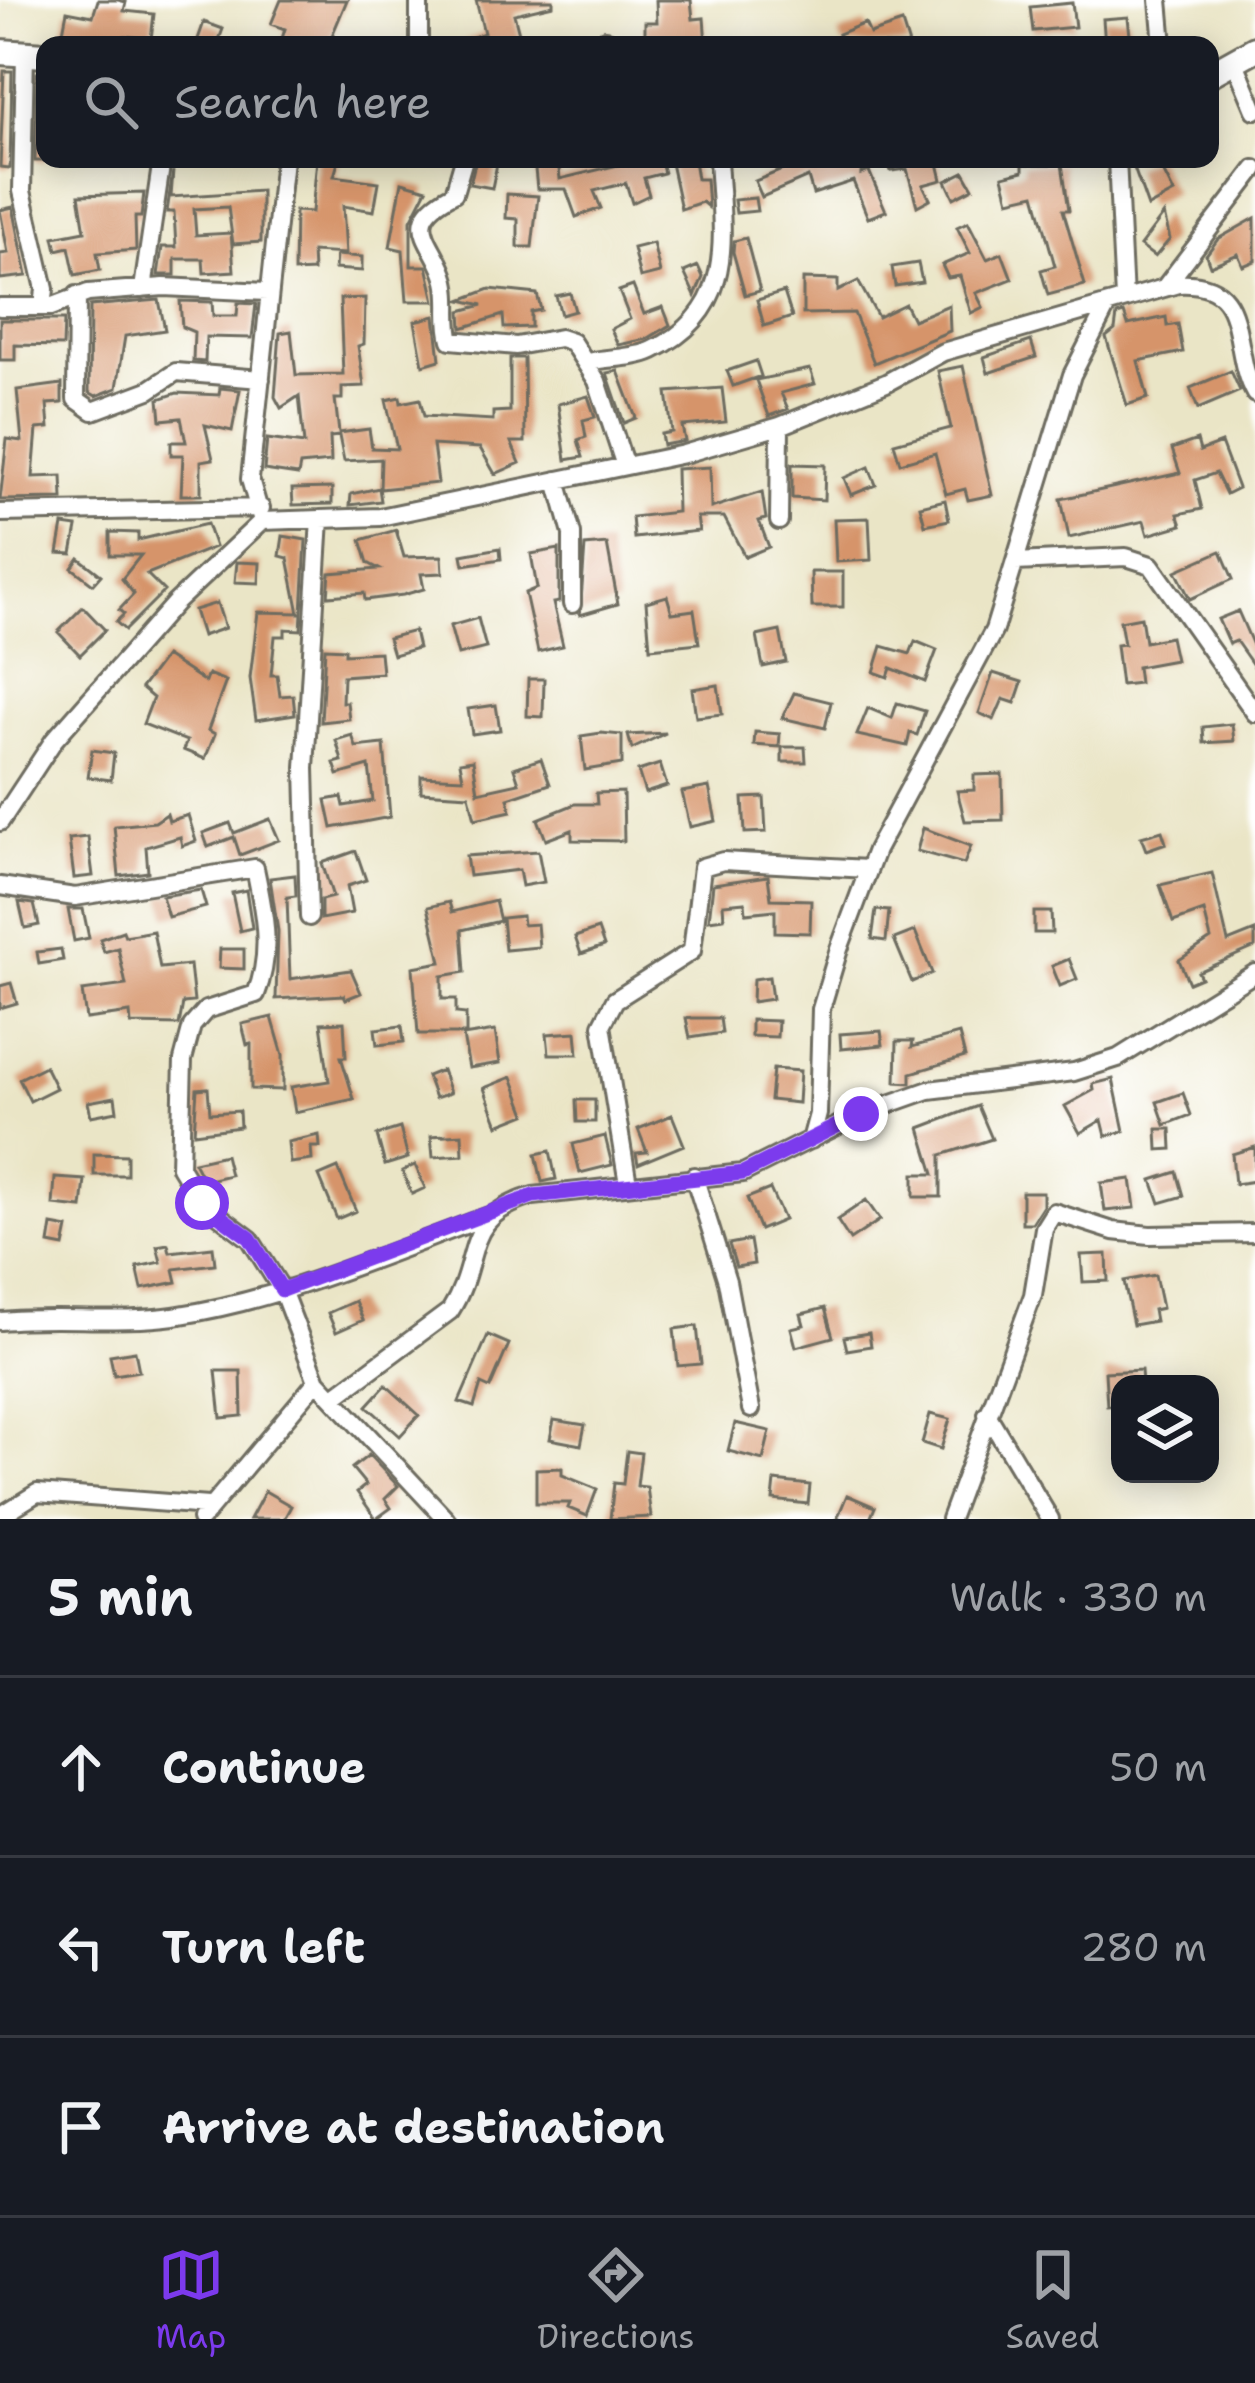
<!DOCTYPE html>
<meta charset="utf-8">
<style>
body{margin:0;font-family:"Shantell Sans",sans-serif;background:#20242c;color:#f1f3f6}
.controls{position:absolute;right:36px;bottom:36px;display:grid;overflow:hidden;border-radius:24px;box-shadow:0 6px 30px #0003}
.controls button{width:108px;height:108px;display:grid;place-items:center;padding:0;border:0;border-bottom:3px solid #363941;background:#171b24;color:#f1f3f6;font:60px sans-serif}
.stop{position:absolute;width:36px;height:36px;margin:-27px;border:9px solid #7c3aed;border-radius:50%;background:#fff}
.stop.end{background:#7c3aed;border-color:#fff;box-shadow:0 3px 12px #0008}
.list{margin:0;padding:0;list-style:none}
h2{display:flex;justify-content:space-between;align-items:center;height:156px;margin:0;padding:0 48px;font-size:51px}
h2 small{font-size:39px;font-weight:400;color:#9ea1a6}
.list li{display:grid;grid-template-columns:78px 1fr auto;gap:36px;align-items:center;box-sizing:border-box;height:180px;padding:0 48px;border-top:3px solid #363941}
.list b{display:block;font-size:45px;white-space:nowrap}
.list em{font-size:39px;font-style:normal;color:#9ea1a6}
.icon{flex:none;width:66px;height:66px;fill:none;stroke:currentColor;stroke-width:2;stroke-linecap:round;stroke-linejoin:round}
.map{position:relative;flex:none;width:1255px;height:1519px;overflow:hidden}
.search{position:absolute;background:#171b24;box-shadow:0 6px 30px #0003;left:36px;right:36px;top:36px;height:132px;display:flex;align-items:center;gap:30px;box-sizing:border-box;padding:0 42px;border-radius:24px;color:#9ea1a6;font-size:45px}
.sheet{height:696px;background:#171b24}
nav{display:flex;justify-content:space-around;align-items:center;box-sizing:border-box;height:168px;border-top:3px solid #363941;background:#171b24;font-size:33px;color:#9ea1a6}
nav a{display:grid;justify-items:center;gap:6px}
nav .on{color:#7c3aed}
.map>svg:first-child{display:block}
.building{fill:#d6946a}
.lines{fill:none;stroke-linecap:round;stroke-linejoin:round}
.street-casing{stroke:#6e6c61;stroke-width:22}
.secondary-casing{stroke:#6e6c61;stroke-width:30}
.street{stroke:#fff;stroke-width:16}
.secondary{stroke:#fff;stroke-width:24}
.route{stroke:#7c3aed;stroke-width:15}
</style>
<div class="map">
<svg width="1255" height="1519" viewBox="0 0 1255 1519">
<rect width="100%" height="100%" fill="#fff"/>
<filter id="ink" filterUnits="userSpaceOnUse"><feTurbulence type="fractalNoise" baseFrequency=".00833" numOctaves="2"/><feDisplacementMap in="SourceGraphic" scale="24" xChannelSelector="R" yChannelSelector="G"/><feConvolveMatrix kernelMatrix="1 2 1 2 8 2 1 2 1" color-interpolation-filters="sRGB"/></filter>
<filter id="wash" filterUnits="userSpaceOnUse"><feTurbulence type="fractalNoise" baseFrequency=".004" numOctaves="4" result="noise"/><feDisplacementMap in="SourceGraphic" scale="48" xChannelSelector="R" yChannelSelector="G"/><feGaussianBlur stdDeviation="2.7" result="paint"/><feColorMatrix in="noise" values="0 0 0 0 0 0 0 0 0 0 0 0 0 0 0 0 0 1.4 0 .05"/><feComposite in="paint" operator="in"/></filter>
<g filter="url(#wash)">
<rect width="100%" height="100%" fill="#eae5c6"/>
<g id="blocks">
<path class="building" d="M98 0H118L126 2 124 11 154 14 151 39 125 36 124 45H106L62 37 67 11 93 16Z
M281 0H347L328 45 294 38 291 45H280L285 29 271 24Z
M476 0H553V5L514 14 522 45H453L484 33Z
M656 0H691L693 19 704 18 706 45H645V22H657Z
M1072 3 1075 27 1033 31 1030 7Z
M1128 17 1131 45H1105L1103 19Z
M204 22 223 29 217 45H196Z
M865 23 870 34 902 23 909 45H843L838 34Z
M4 71H12L10 168 0 167Z
M37 73 45 74V161H35Z
M317 159H339L334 176 379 182 374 211 343 206 346 254 312 252 313 271 294 272 295 211 312 212Z
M476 159H498L492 188 470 184Z
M534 159H558L560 179 643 159H660L664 173 644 178 649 195 632 203 626 183 594 191 601 208 576 217 566 189H537Z
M779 159 862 161 861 174 869 171 886 211 868 218 853 181 813 194 808 177 762 197 755 181 782 170Z
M886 159H937L942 180 923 185 930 199 917 206 907 169 891 171Z
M1151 159H1157L1174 193 1148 207 1134 168Z
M694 160 697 179H706L708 207 702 202 681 209 671 163Z
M1023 164H1062L1069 210H1063L1085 285 1048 295 1041 270 1055 266 1035 194 1009 200 1003 176 1023 171Z
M173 171 171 197 261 191V242L233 244 228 207 194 209 196 235 231 233 234 271 204 273 203 259H175V275H158L162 247H176L174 212H167Z
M964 172 973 188 954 198 946 181Z
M402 182 427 189 411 220V266H427L435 301H407L403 250 390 247Z
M144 193 141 217H135L136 250 97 253 100 270 75 275 69 247 57 250 54 237 85 231 79 195Z
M507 194 538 196 532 247H518V219L506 218Z
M755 198 757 211 736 213 734 200Z
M13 207 27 276 0 279V254L8 253 0 210Z
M1164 214 1170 239 1155 257 1140 246Z
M1255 218V261L1243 266 1238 254 1210 266 1206 255 1218 239Z
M968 222 987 259 1002 253 1012 279 976 293 983 307 971 313 960 276 948 278 942 265 970 253 957 227Z
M746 238 760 291 745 295 733 252 734 241Z
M653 243 660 273 640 278 633 248Z
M336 255 362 257V271L335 269Z
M918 263 922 282 895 286 892 267Z
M698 266 703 277 695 296 684 272Z
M803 279 838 280V291L858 281 878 317 905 304 913 320 949 305 950 331 874 363 854 313 803 314Z
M633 286 644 314 663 307 670 325 647 339 618 345 611 329 630 319 619 291Z
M490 289 537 294 541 310 531 312V327L504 328 503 315 462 328 461 311 483 305 461 300Z
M784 292 792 317 764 326 757 300Z
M570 293 575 311 561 315 556 296Z
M365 298 364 344 358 346 364 386 342 387V399H335L339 433 369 429 372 448 397 449 386 400 400 397 401 403 420 399 424 416 493 420V412L510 411V358H524L525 442H511L520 463 495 474 480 448 433 445 438 483 380 489 381 459 344 461 339 436 330 437 331 462 300 465 298 475 264 470 267 439 304 444 299 396 281 408 275 397 280 333 291 331 296 375 343 374 340 299Z
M159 300 165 330 125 336 117 388 96 396 89 392 90 306Z
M180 301 212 302 213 316H237L238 303 256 304 252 338 206 337 205 362 193 361 194 332 182 327Z
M1124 313 1128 325 1166 317 1167 326 1178 324 1183 352 1138 361 1148 398 1127 405 1106 337 1115 330 1117 315Z
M435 316 440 360 423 365 415 321Z
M0 320H64L63 346 15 345V360H0Z
M1031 341 1036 357 988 373 984 357Z
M756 361 761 376 733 386 727 371Z
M963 366 992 495 968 500 965 489 946 494 935 453 900 463 894 443 951 428 938 371Z
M810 369 815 384 781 393 788 409 769 416 756 380Z
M618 371 636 418 624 423 607 373Z
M1231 371 1240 391 1198 409 1190 388Z
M62 384V403L47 404 49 428 37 429 33 477 62 476 63 499 0 500 7 439 22 441 17 390Z
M220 388 240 390 232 431 205 425 213 459 201 461V495H181L183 455H171V442H186L181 418 161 420 159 399 177 393 219 395Z
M722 388 726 422 682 426 685 441 663 445 661 434 672 432 667 392Z
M588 396 595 417 583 420 586 437 578 440 583 457 566 460 558 404Z
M1197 440 1200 451 1221 443 1238 488 1226 494 1216 473 1195 480 1202 509 1178 514 1182 525 1148 535 1144 521 1069 538 1061 499 1180 473 1172 449Z
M792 464 825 465 824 500 792 498Z
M710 467 711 508 762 492 766 519 759 521 769 547 745 557 724 517H697L699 531 634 538 632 517 677 512 676 469Z
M869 467 876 485 851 495 844 478Z
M332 488V504L293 505 292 489Z
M379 488 381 501 350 505 351 494Z
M945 500 949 520 925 525 920 506Z
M869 518 871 560 836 562 834 519Z
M207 524 215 547 147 574 164 591 125 630 116 622 124 614 119 610 134 594 122 579 141 555H110V532L138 533V540Z
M63 525 77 527 72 554 58 553Z
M396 530 404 557 442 556 443 573 421 574 424 589 403 595 365 600 364 593 328 596 330 573 379 569 368 563 361 540Z
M283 536 306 540 301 630 285 629V636H275L271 675H277L280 696 293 695 295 714 256 720 250 678 258 612 299 613 288 558 280 556Z
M607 544 618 604 580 615 585 546Z
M500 548 501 559 464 565 462 555Z
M559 549V602L553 603 563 646 538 652 525 593 537 588 531 554Z
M1221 551 1233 579 1190 599 1176 571Z
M79 558 101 575 93 584 72 568Z
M237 562 260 563 259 583 235 582Z
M811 572H843V607H812Z
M667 596 672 613 694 610 699 643 650 648 646 602Z
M217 603 225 628 202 636 194 610Z
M83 607 105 630 80 655 58 632Z
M1238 611 1255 650V668L1236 641 1229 644 1218 619Z
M1141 617 1145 642 1170 637 1175 660 1137 667 1139 683 1121 685 1116 645 1124 644 1120 621Z
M478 618 486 648 458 655 450 626Z
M414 631 418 648 393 655 388 638Z
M780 631 786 662 763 667 757 636Z
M915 641 937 650 925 682 891 668 888 677 874 672 882 646 910 654Z
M325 648 345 649V654L380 652 382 673 343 676 342 702H347L349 719 321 722Z
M165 656 205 682 208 674 226 681 208 730 215 734 205 759 183 750 187 741 143 724 153 698 141 688Z
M993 673 1022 682 1015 703 1003 699 994 720 979 713Z
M528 679H544L543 717 527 716Z
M718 685 722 714 696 717 692 689Z
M794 693 831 702 825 728 782 718Z
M897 703 925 711 917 735 910 733 907 746 857 735 868 708 892 718Z
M496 705 500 730 472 734 468 709Z
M1232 724 1234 741 1204 743 1203 727Z
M755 732 780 734 779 747 754 745Z
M601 733 622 735V764L585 770 581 736Z
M666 733 632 749 628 735Z
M352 735 356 747 384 744 390 817 332 828 326 800 342 797 344 806 373 801 369 766 338 775 334 763 342 761 336 740Z
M782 747H805L806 762H782Z
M92 750 114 753 111 780 88 777Z
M541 759 550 784 508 798 511 811 475 819 469 795 421 792V776L463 778 460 762 473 760 478 792 519 783 514 768Z
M660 764 667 786 645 793 638 771Z
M1002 774 1003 820 965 821 957 791 974 790V775Z
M709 787 716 821 690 827 682 792Z
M623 792 624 841 572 840V830L546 840 538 819 575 804H597L596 793Z
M764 797 766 832 745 833 743 798Z
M167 814 169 821 188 815 196 841 182 846 180 837 146 847 148 872 119 876 114 826 155 822Z
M270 819 279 840 240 855 234 837 208 847 203 833 230 823 234 833Z
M923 828 971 846 964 864 917 851Z
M1162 831 1166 843 1146 850 1141 837Z
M88 837 93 876 74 878 69 839Z
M356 851 366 880 347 886 352 913 321 919V900L333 897 322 863Z
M538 851 544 882 522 886 519 870 469 876 466 856Z
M1212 873 1228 942 1255 931V947L1198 972 1201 978 1189 983 1179 960 1211 939 1204 911 1173 922 1160 885Z
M295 875 296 896 287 897 290 979 351 970 361 993 346 999 344 995 276 999 278 931 270 878Z
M768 876 771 899 811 900 810 933 775 932V910L746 913 745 902 723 904 724 918 709 920 713 884Z
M201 890 206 907 168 917 162 896Z
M246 890 252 928 240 931 232 893Z
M495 901 500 921 462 930 465 972 442 976V999H456V1013L466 1014V1034H418L413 967 441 962 428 907 449 902 452 912Z
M19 902 34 904 39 925 25 928Z
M68 909H83L89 938 74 941Z
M876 910 889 911 886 941 872 939Z
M1034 912H1051L1052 933H1034Z
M522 916 523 925 537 924 539 947 505 950 502 918Z
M598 929 604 946 581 954 575 937Z
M123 931 125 936 153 931 160 968 190 965 194 1002 183 1003 179 1025 131 1024 130 1013 86 1019 82 991 126 985 118 948 104 952 100 939Z
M915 931 932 973 912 982 894 939Z
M61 949 63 960 39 964 37 952Z
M220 949H244V969L219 968Z
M1069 959 1077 979 1060 986 1052 966Z
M769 977 772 999 752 1002 753 979Z
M11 983 17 1003 0 1008V986Z
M272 1017 283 1055V1090L251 1089V1044L247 1045 242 1024Z
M686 1018H720L722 1033 690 1038Z
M751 1020 778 1021 777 1037 751 1036Z
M344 1022 346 1057H341L354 1099 295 1112 291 1087 329 1081 321 1023Z
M402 1026 404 1042 377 1045 375 1029Z
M495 1031 500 1063 469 1068 463 1036Z
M881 1031 883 1045 841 1049 840 1034Z
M576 1032 578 1054H549L547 1034Z
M959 1034 965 1057 911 1073V1083L896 1082 897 1041H913L912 1047Z
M45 1066 56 1088 30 1101 19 1079Z
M773 1069 800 1071 798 1103 770 1100Z
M442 1070 450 1093 435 1098 427 1076Z
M512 1077 526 1114 498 1125 484 1088Z
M1113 1079 1124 1131 1106 1136 1102 1120 1080 1133 1065 1106 1094 1090 1093 1084Z
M208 1088 210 1113 239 1111 240 1127 194 1133 197 1089Z
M1183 1093 1191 1115 1165 1125 1157 1102Z
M115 1097 117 1111 91 1116 88 1102Z
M576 1100H595V1122H577Z
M978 1106 992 1139 941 1155V1197H914V1174H934L920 1128Z
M672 1115 684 1145 638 1164 636 1153 647 1152 638 1129Z
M400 1128 408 1158 385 1165 377 1135Z
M1157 1129H1171L1172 1149 1158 1150Z
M462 1134 463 1155 433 1157 431 1136Z
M319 1135 320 1147H311L312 1160 290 1163 288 1142Z
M605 1136 612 1165 580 1173 573 1144Z
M1255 1147V1181L1235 1184 1232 1154Z
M550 1151 556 1179 542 1182 536 1154Z
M94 1154 127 1155V1175H94Z
M225 1155 230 1175 204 1181 194 1162Z
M415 1165 425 1188 412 1194 402 1171Z
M338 1168 356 1211 337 1219 319 1176Z
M1177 1172 1184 1196 1160 1203 1152 1180Z
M55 1178 85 1180 82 1208 53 1205Z
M1131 1179 1135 1208 1105 1211 1101 1183Z
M770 1189 784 1220 760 1230 747 1198Z
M1022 1192H1043V1206L1032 1223H1022Z
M866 1200 880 1220 850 1240 837 1220Z
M52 1225 68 1228 64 1247 49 1244Z
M750 1240 754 1264 736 1267 729 1244Z
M168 1244 170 1252 213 1247 215 1264 174 1269 177 1282 142 1289 137 1267 161 1262 157 1246Z
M1107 1254 1108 1281 1083 1282 1081 1255Z
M1155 1275 1162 1308 1153 1310 1155 1321 1133 1325 1124 1281Z
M355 1301 363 1320 336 1332 328 1313Z
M825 1308 833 1337 796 1347 791 1328 804 1325 801 1314Z
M697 1326 701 1364 678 1366 674 1329Z
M869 1333 871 1346 847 1350 844 1337Z
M488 1335 509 1344 490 1388 481 1384 474 1407 459 1402Z
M135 1351 139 1371 114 1375 110 1355Z
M1141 1370 1142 1384H1120V1405L1107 1406 1105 1372Z
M216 1371H241L242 1416 221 1418Z
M386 1385 419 1415 400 1436 367 1406Z
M930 1414 950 1419 941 1449 922 1443Z
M554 1420 585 1425 581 1445 550 1439Z
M735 1423 770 1431 763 1460 728 1451Z
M627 1451 641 1453 637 1486 647 1487 651 1517 610 1519 614 1483 623 1484Z
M369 1455 398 1486 385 1499 391 1508 376 1519 357 1492 366 1485 352 1468Z
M562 1468V1475L597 1489 587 1516 568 1508 570 1503H536V1469Z
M775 1481 810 1485 808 1504 773 1500Z
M265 1491 291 1506 284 1519H250Z
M847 1495 875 1507 870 1519H837Z"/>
</g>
</g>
<g filter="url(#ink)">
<use href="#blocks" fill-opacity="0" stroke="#6e6c61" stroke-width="3"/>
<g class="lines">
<g class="street-casing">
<path id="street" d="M419 0V45
M1159 0 1163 45
M605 39 606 45
M25 54 22 191 45 289 43 307
M1234 60 1255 110
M464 159 454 193C396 223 436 241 446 281 451 301 445 320 451 340L516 346 560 338 572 342 597 381 625 466
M1117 159 1124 299
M1165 287 1255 169
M143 289 162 159
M77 295 76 399 93 411 149 390 176 372 261 379
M0 307H51L88 293 164 287 267 292
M588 362C610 357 634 359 653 350 738 309 722 236 718 159
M557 480 572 534V604
M0 513 261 508
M262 521 380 517 684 454 780 426 886 383 943 352 1178 284C1254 280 1228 347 1255 394
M779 521 780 426
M1015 562 1126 557 1151 565 1255 713
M0 822 54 740 175 603 262 521 250 479 284 159
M0 886 75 897 255 868C264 911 273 952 256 994L206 1010 192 1026 183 1060 180 1167 202 1203 250 1239 282 1290 317 1381 446 1519
M309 917 305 768 320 519
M811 1140 818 1114 821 1009 839 949 876 850 994 630 1072 375 1108 304
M694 1176 727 1281 751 1409
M628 1184 602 1025 615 1000 692 951 702 867 723 861 868 869
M0 1321C58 1315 117 1324 174 1316 282 1300 387 1253 489 1216
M334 1397 450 1311C484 1258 458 1218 533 1196L743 1173 861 1114 929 1090 1074 1072 1118 1058 1255 973
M987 1414 1050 1519
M0 1516 37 1493 208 1506
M201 1519 317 1381
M950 1519 1033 1295 1044 1228 1054 1212 1113 1231 1150 1235 1255 1233"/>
</g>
<g class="secondary-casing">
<path id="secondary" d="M0 52 45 55
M1210 74 1255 49"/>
</g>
<use href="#street" class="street"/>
<use href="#secondary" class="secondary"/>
</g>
</g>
<g class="lines" filter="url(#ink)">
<path class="route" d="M202 1203 250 1238 282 1290 533 1196 743 1173 861 1114"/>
</g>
</svg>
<div class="controls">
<button><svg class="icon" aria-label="layers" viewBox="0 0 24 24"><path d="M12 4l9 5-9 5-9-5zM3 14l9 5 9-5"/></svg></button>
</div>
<div class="stop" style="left:202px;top:1203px"></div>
<div class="stop end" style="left:861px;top:1114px"></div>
<div class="search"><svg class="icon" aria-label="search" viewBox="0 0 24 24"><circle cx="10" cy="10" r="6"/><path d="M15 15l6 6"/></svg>Search here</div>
</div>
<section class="sheet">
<h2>5 min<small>Walk · 330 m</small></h2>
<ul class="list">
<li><svg class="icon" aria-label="ahead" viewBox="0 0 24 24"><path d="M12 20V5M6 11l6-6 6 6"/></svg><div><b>Continue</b></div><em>50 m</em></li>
<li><svg class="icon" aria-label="left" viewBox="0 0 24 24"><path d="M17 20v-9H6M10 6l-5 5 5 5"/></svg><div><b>Turn left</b></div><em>280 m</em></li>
<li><svg class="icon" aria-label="arrive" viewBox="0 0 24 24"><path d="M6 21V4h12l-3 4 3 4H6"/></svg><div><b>Arrive at destination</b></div></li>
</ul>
</section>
<nav>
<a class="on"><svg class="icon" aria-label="map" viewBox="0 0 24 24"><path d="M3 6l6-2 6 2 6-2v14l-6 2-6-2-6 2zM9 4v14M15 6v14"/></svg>Map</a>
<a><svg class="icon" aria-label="directions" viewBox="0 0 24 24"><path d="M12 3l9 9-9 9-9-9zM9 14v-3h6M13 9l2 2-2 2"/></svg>Directions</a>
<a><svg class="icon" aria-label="saved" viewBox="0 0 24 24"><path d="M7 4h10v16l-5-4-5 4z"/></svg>Saved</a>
</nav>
